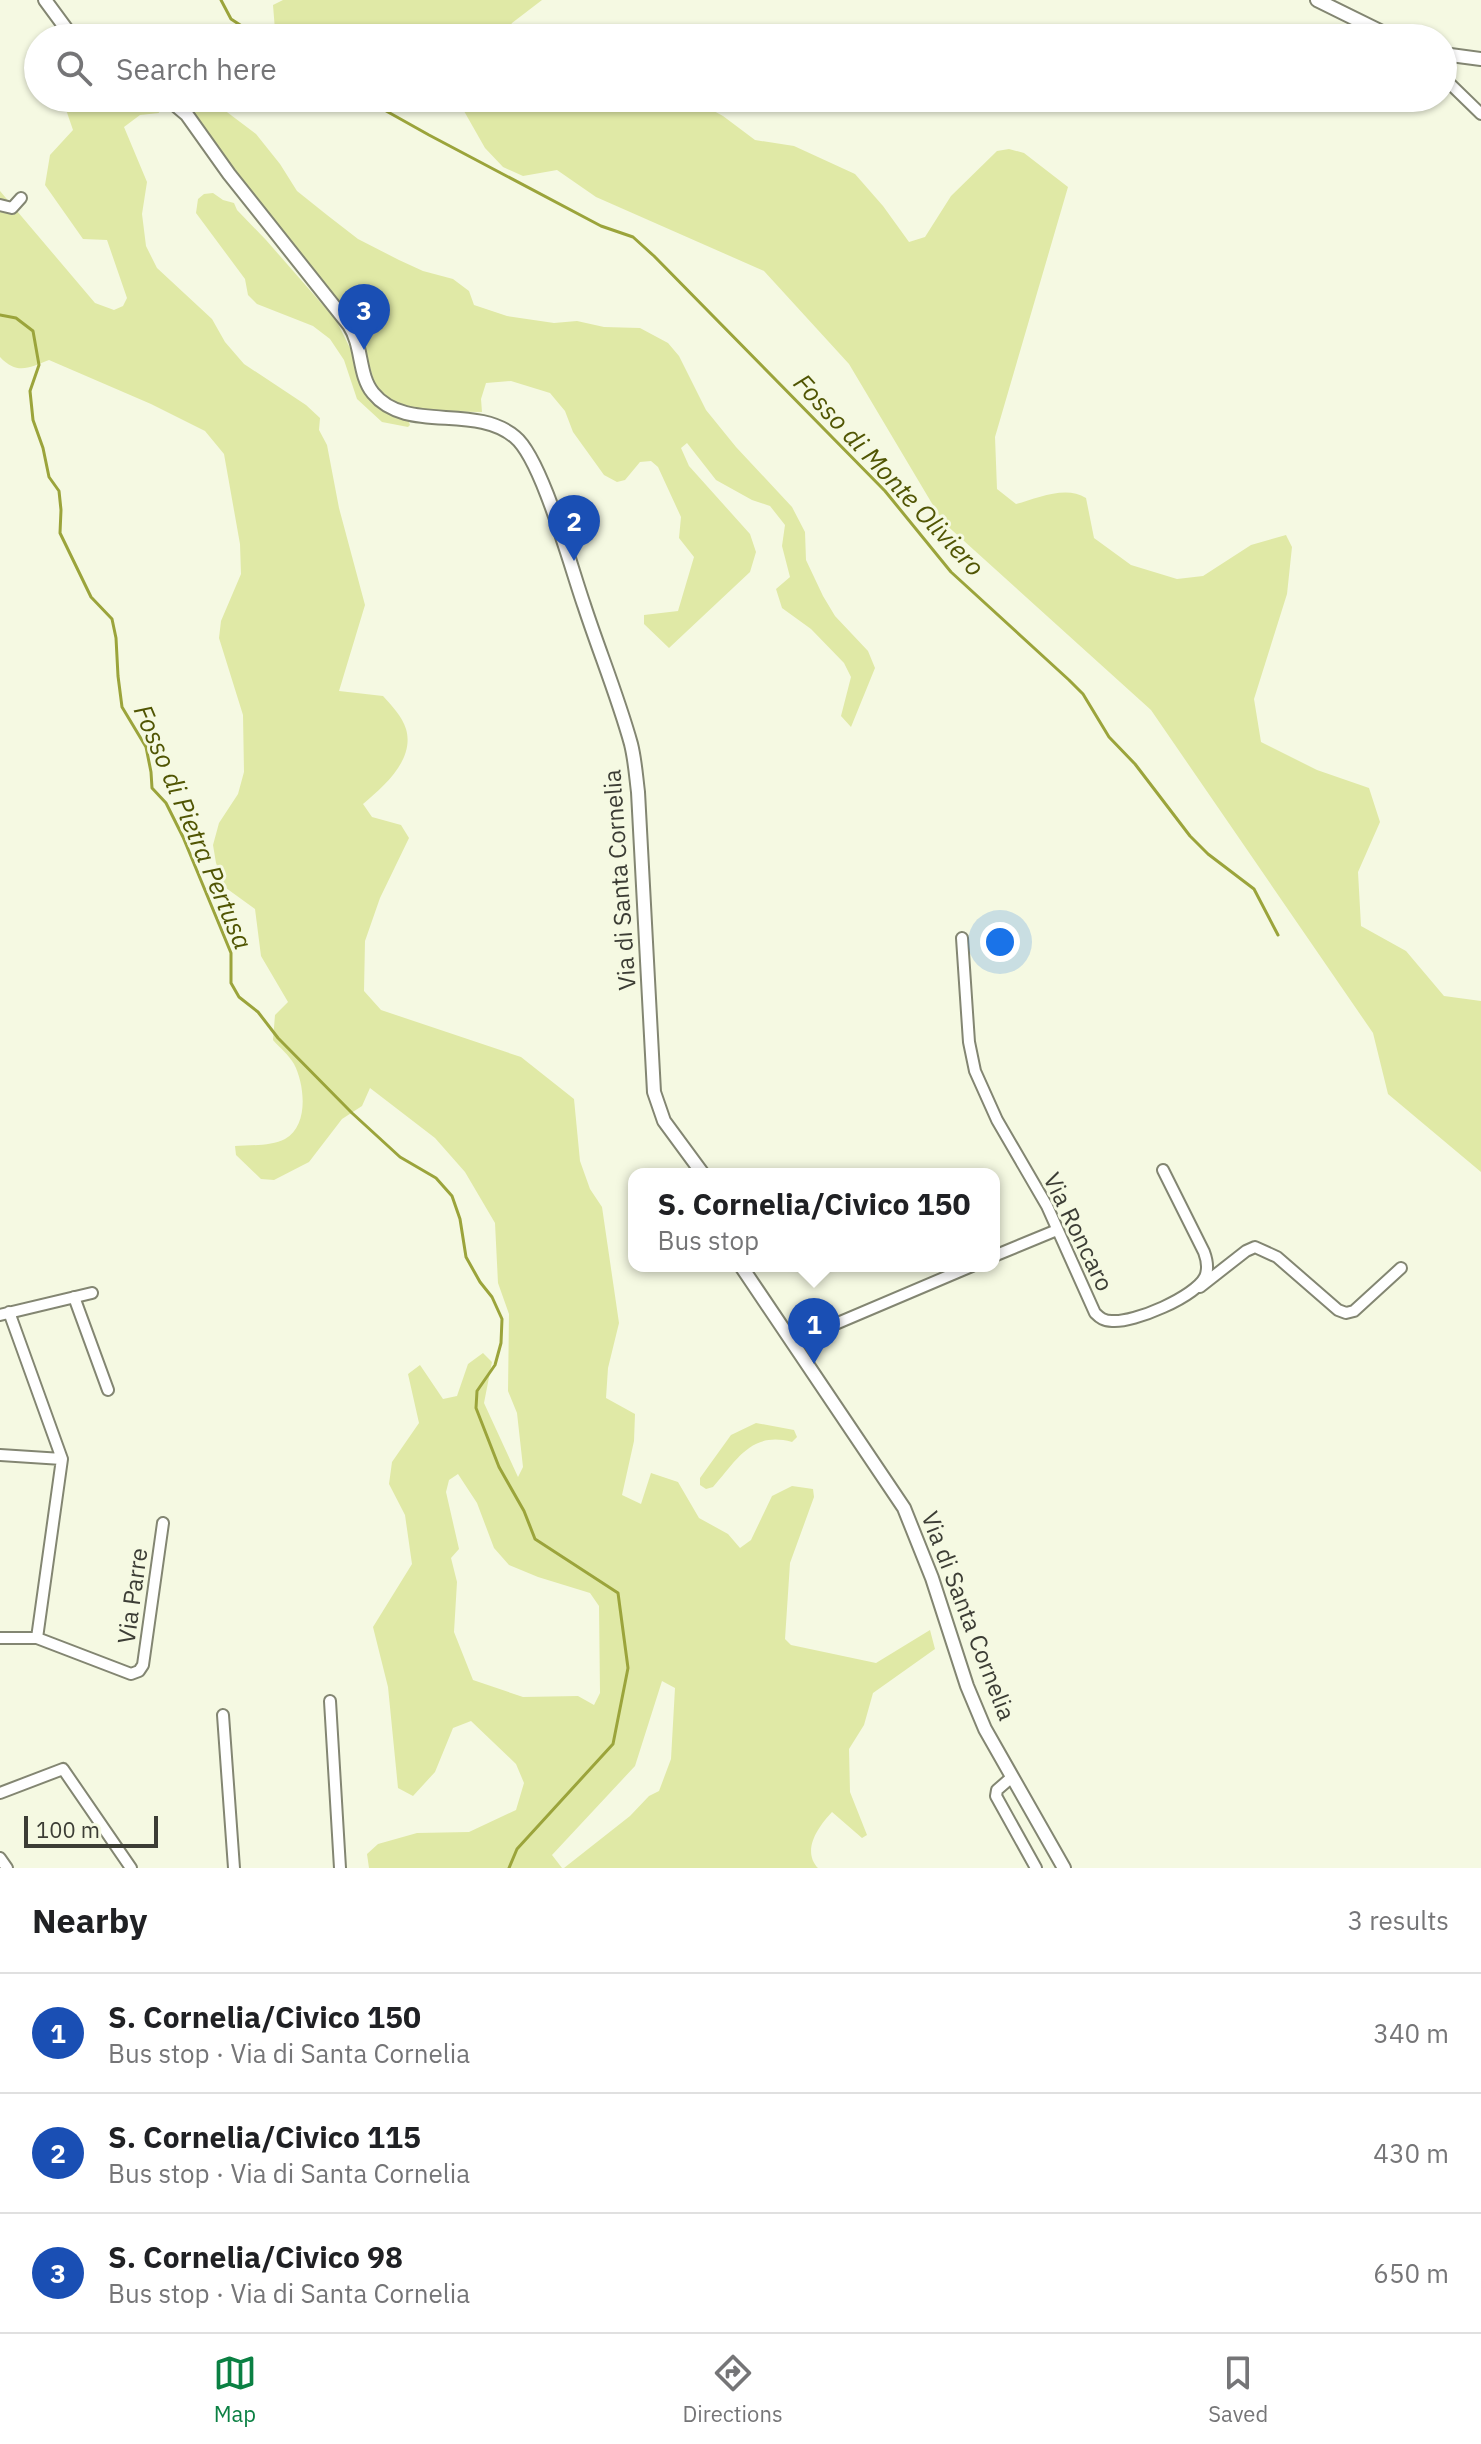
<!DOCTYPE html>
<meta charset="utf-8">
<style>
body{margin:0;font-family:"IBM Plex Sans",sans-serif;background:#f2f2f2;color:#202124}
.scale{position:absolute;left:24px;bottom:20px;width:134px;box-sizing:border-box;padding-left:8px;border:4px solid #3c3d35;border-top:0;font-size:22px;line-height:28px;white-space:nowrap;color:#3c3d35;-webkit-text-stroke:6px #f5f9e2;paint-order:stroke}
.you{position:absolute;left:1000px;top:942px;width:28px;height:28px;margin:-20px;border:6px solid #fff;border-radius:50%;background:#1a73e8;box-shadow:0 0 0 12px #1a73e833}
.badge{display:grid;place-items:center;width:52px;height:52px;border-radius:50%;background:#0b8043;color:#fff;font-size:26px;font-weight:700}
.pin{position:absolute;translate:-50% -66px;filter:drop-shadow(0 2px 4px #0008)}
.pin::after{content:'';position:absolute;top:42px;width:28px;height:24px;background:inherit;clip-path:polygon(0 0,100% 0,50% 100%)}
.popup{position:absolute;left:628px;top:1168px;width:372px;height:104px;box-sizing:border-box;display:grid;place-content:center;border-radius:16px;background:#fff;filter:drop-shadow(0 2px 6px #0005);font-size:26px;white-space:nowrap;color:#757577}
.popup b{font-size:30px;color:#202124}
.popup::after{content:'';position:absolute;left:50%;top:100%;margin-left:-16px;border:16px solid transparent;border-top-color:#fff}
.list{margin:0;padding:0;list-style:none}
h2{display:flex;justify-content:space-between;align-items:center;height:104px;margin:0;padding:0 32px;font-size:34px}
h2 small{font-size:26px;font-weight:400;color:#757577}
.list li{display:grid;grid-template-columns:52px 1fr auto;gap:24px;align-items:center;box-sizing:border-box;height:120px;padding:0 32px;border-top:2px solid #e0e0e0}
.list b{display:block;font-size:30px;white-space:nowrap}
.list p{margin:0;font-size:26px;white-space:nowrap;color:#757577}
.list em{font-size:26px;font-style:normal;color:#757577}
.icon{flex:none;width:44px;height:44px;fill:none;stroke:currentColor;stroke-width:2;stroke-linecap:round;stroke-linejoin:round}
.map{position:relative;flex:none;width:1481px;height:1868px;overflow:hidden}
.search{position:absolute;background:#fff;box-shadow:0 2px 6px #0004;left:24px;right:24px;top:24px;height:88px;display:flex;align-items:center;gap:20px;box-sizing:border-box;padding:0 28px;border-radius:44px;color:#757577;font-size:30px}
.sheet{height:464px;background:#fff}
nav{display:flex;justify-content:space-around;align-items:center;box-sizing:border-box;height:112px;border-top:2px solid #e0e0e0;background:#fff;font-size:22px;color:#757577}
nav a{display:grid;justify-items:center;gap:4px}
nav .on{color:#0b8043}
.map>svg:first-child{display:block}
.green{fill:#e0e9a6;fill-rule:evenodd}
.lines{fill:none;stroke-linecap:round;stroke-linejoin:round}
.stream{stroke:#9ba43b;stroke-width:3}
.minor-casing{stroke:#838672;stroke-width:14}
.tertiary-casing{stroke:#838672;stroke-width:16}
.minor{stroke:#fff;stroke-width:10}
.tertiary{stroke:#fff;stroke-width:12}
.labels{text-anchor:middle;stroke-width:6;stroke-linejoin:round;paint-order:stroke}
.street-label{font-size:24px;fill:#3c3d35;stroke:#f5f9e2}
.water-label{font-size:26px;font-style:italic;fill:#505503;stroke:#f5f9e2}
</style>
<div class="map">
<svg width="1481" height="1868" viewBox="0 0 1481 1868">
<rect width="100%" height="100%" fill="#f5f9e2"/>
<path class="green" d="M283 0H542L512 23 503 38H296L275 30 273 5Z
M62 98H151L156 100 159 113 140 115 124 127 147 182 142 214 146 246 157 268 212 319 225 342 244 364 306 405 320 418 319 430 327 445 339 508 365 605 339 691 383 696C392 706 402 716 406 729 415 760 384 786 363 804L372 817 401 825 409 838 380 898 365 941 364 991 381 1010 521 1057 574 1099 580 1161 590 1189 602 1207 619 1323 608 1368 606 1398 635 1414 634 1441 622 1495 641 1504 651 1473 678 1482 699 1518 728 1534 740 1548 751 1540 772 1496 792 1486 813 1489 814 1497 790 1563 785 1639 791 1645 876 1663 930 1630 935 1649 873 1693 864 1725 849 1749 850 1792 867 1835 862 1838 832 1812C819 1826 801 1850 818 1868H564L630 1816 649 1796 659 1791 671 1759 675 1688 662 1681 635 1766 552 1855 562 1868H369L367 1854 378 1844 417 1833 469 1832 516 1810 524 1783 516 1764 471 1721 453 1728 435 1772 413 1796 398 1788 388 1687 373 1627 412 1564 405 1515 389 1484 392 1462 419 1423 408 1374 420 1365 443 1399 457 1396 468 1364 483 1353 492 1362 484 1403 518 1477 523 1467 517 1413 508 1391 509 1314 498 1283 495 1223 465 1172 435 1138 370 1088 362 1106 342 1119 309 1162 274 1180 261 1179 236 1155 235 1146C251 1145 272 1146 285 1139 309 1126 305 1085 294 1064 289 1055 279 1047 273 1040L275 1015 288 1002 261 956 255 909 226 888 216 863 213 845 219 823 238 794 244 772 243 715 219 638 221 621 241 574 240 544 224 454 205 431 151 404 49 360C29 368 17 375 0 357V191L95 303 114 310 123 306 127 298 107 240 83 239 45 185 50 155 73 130ZM458 1474 477 1503 494 1548 509 1565 538 1577 590 1593 599 1606 600 1693 594 1705 578 1696 523 1697 473 1680 454 1632 457 1582 451 1558 459 1549 446 1492 449 1480Z
M180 98H206L215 103 256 134 280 164 297 191 327 215 358 239 399 260 423 271 453 279 469 291 474 305 507 316 554 323 577 321 604 327 640 328 668 343 679 356 706 410 736 447 792 507 805 532 806 560 823 596 835 616 868 651 875 668 851 727 841 716 851 677 844 663 811 629 782 608 776 589 790 577 782 546 785 525 770 506 752 500 716 480 687 443 681 448 689 466 750 534 756 552 750 572 669 648 644 624V615L678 611 694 557 679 538 681 517 658 467 651 461 640 462 625 480 617 482 604 475 573 432 565 411 550 393 511 381 486 383 481 399 482 412 423 411 394 402 376 388 364 347 237 176 197 118Z
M448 98H690L723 116 755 140 794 146 855 174 883 206 909 242 925 237 951 196 997 151 1009 149 1024 153 1068 187 995 437 997 489 1016 504C1038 498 1066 485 1086 498L1094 538 1131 565 1177 579 1203 576 1251 545 1286 535 1292 547 1287 594 1254 699 1261 742 1317 770 1369 788 1380 822 1358 872 1361 926 1406 951 1444 996 1481 1001V1172L1388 1094 1373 1033 1151 710 943 522 849 364 764 271 596 197 557 170 523 176 503 167 485 148 460 104Z
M213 193 223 200 234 203 237 210 266 240 336 320 351 350 361 386 375 405 408 420 410 425 408 427 382 422 357 399 344 360 330 339 313 326 257 304 248 295 245 279 196 213 198 199 204 194Z
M756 1423 794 1430 797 1437 792 1442C751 1431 737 1460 713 1487L706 1489 700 1485V1478L731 1435Z"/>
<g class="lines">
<path class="stream" d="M221 0 231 19 260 38
M363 98 429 135 601 226 633 237 654 256 885 491 951 572 1069 680 1083 694 1109 737 1135 764 1190 836 1208 854 1254 889 1278 935
M0 315 16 318 33 331 39 365 30 391 33 420 43 448 49 477 59 491 61 510 60 533 91 597 112 619 116 638 118 676 122 707 146 747 151 772 152 788 166 803 183 837 231 953V983L239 997 258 1012 278 1038 352 1113 400 1157 436 1178 452 1196 460 1219 466 1257 480 1282 492 1297 502 1319 501 1343 495 1365 477 1391 476 1408 499 1467 524 1511 535 1539 618 1593 628 1668 613 1744 517 1849 509 1868"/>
<g class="minor-casing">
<path id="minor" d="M1443 77 1481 114
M0 205 12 208 21 198
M962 938 969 1042 975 1071 997 1120 1047 1206 1095 1313C1100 1318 1104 1321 1112 1321 1134 1323 1195 1297 1205 1277 1209 1268 1207 1260 1204 1252L1163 1170
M994 1256 1057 1230
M1200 1287 1246 1251 1255 1247 1277 1257 1338 1310 1346 1313 1354 1311 1401 1268
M74 1297 108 1390
M9 1312 62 1459 37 1638
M0 1315 92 1293
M793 1342 972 1266
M0 1455 62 1459
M0 1638H37L131 1674 139 1671 143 1665 163 1523
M330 1701 340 1868
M223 1715 234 1868
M1012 1777 997 1790 996 1796 1036 1868
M0 1793 63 1769 131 1868
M0 1858 7 1868"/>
</g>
<g class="tertiary-casing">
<path id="tertiary" d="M45 0 73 38
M1317 0 1394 38
M1443 54 1481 59
M167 98 187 115 229 174 349 325C363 346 358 375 373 393 406 434 475 403 515 437 542 459 571 568 584 605 599 651 618 697 631 744 635 760 636 776 638 792L654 1092 664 1121 703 1174
M741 1266 904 1508 932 1578 967 1686 985 1729 1064 1868"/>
</g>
<use href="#minor" class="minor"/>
<use href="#tertiary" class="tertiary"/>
</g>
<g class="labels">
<g class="street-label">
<text transform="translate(620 880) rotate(-94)" y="8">Via di Santa Cornelia</text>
<text transform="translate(1078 1232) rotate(64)" y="8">Via Roncaro</text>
<text transform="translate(133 1596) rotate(-82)" y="8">Via Parre</text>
<text transform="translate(968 1616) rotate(69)" y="8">Via di Santa Cornelia</text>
</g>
<g class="water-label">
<text transform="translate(889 475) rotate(47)" y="9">Fosso di Monte Oliviero</text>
<text transform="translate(193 827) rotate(67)" y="9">Fosso di Pietra Pertusa</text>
</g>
</g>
</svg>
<div class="scale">100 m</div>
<div class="you"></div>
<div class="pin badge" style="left:814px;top:1364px;background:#1a4fb4">1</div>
<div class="popup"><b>S. Cornelia/Civico 150</b>Bus stop</div>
<div class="pin badge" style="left:574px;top:561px;background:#1a4fb4">2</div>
<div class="pin badge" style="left:364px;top:350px;background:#1a4fb4">3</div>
<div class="search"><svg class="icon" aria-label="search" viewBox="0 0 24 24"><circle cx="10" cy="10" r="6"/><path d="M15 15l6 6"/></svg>Search here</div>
</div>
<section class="sheet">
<h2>Nearby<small>3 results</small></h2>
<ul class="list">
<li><span class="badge" style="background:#1a4fb4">1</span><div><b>S. Cornelia/Civico 150</b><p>Bus stop · Via di Santa Cornelia</p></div><em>340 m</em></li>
<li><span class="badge" style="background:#1a4fb4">2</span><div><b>S. Cornelia/Civico 115</b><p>Bus stop · Via di Santa Cornelia</p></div><em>430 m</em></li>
<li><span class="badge" style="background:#1a4fb4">3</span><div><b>S. Cornelia/Civico 98</b><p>Bus stop · Via di Santa Cornelia</p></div><em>650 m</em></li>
</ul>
</section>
<nav>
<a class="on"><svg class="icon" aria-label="map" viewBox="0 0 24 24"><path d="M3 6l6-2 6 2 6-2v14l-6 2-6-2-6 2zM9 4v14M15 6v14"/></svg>Map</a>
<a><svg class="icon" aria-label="directions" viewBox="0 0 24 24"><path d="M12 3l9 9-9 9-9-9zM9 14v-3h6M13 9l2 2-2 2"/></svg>Directions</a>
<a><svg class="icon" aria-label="saved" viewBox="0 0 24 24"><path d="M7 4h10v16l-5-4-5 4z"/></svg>Saved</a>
</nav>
